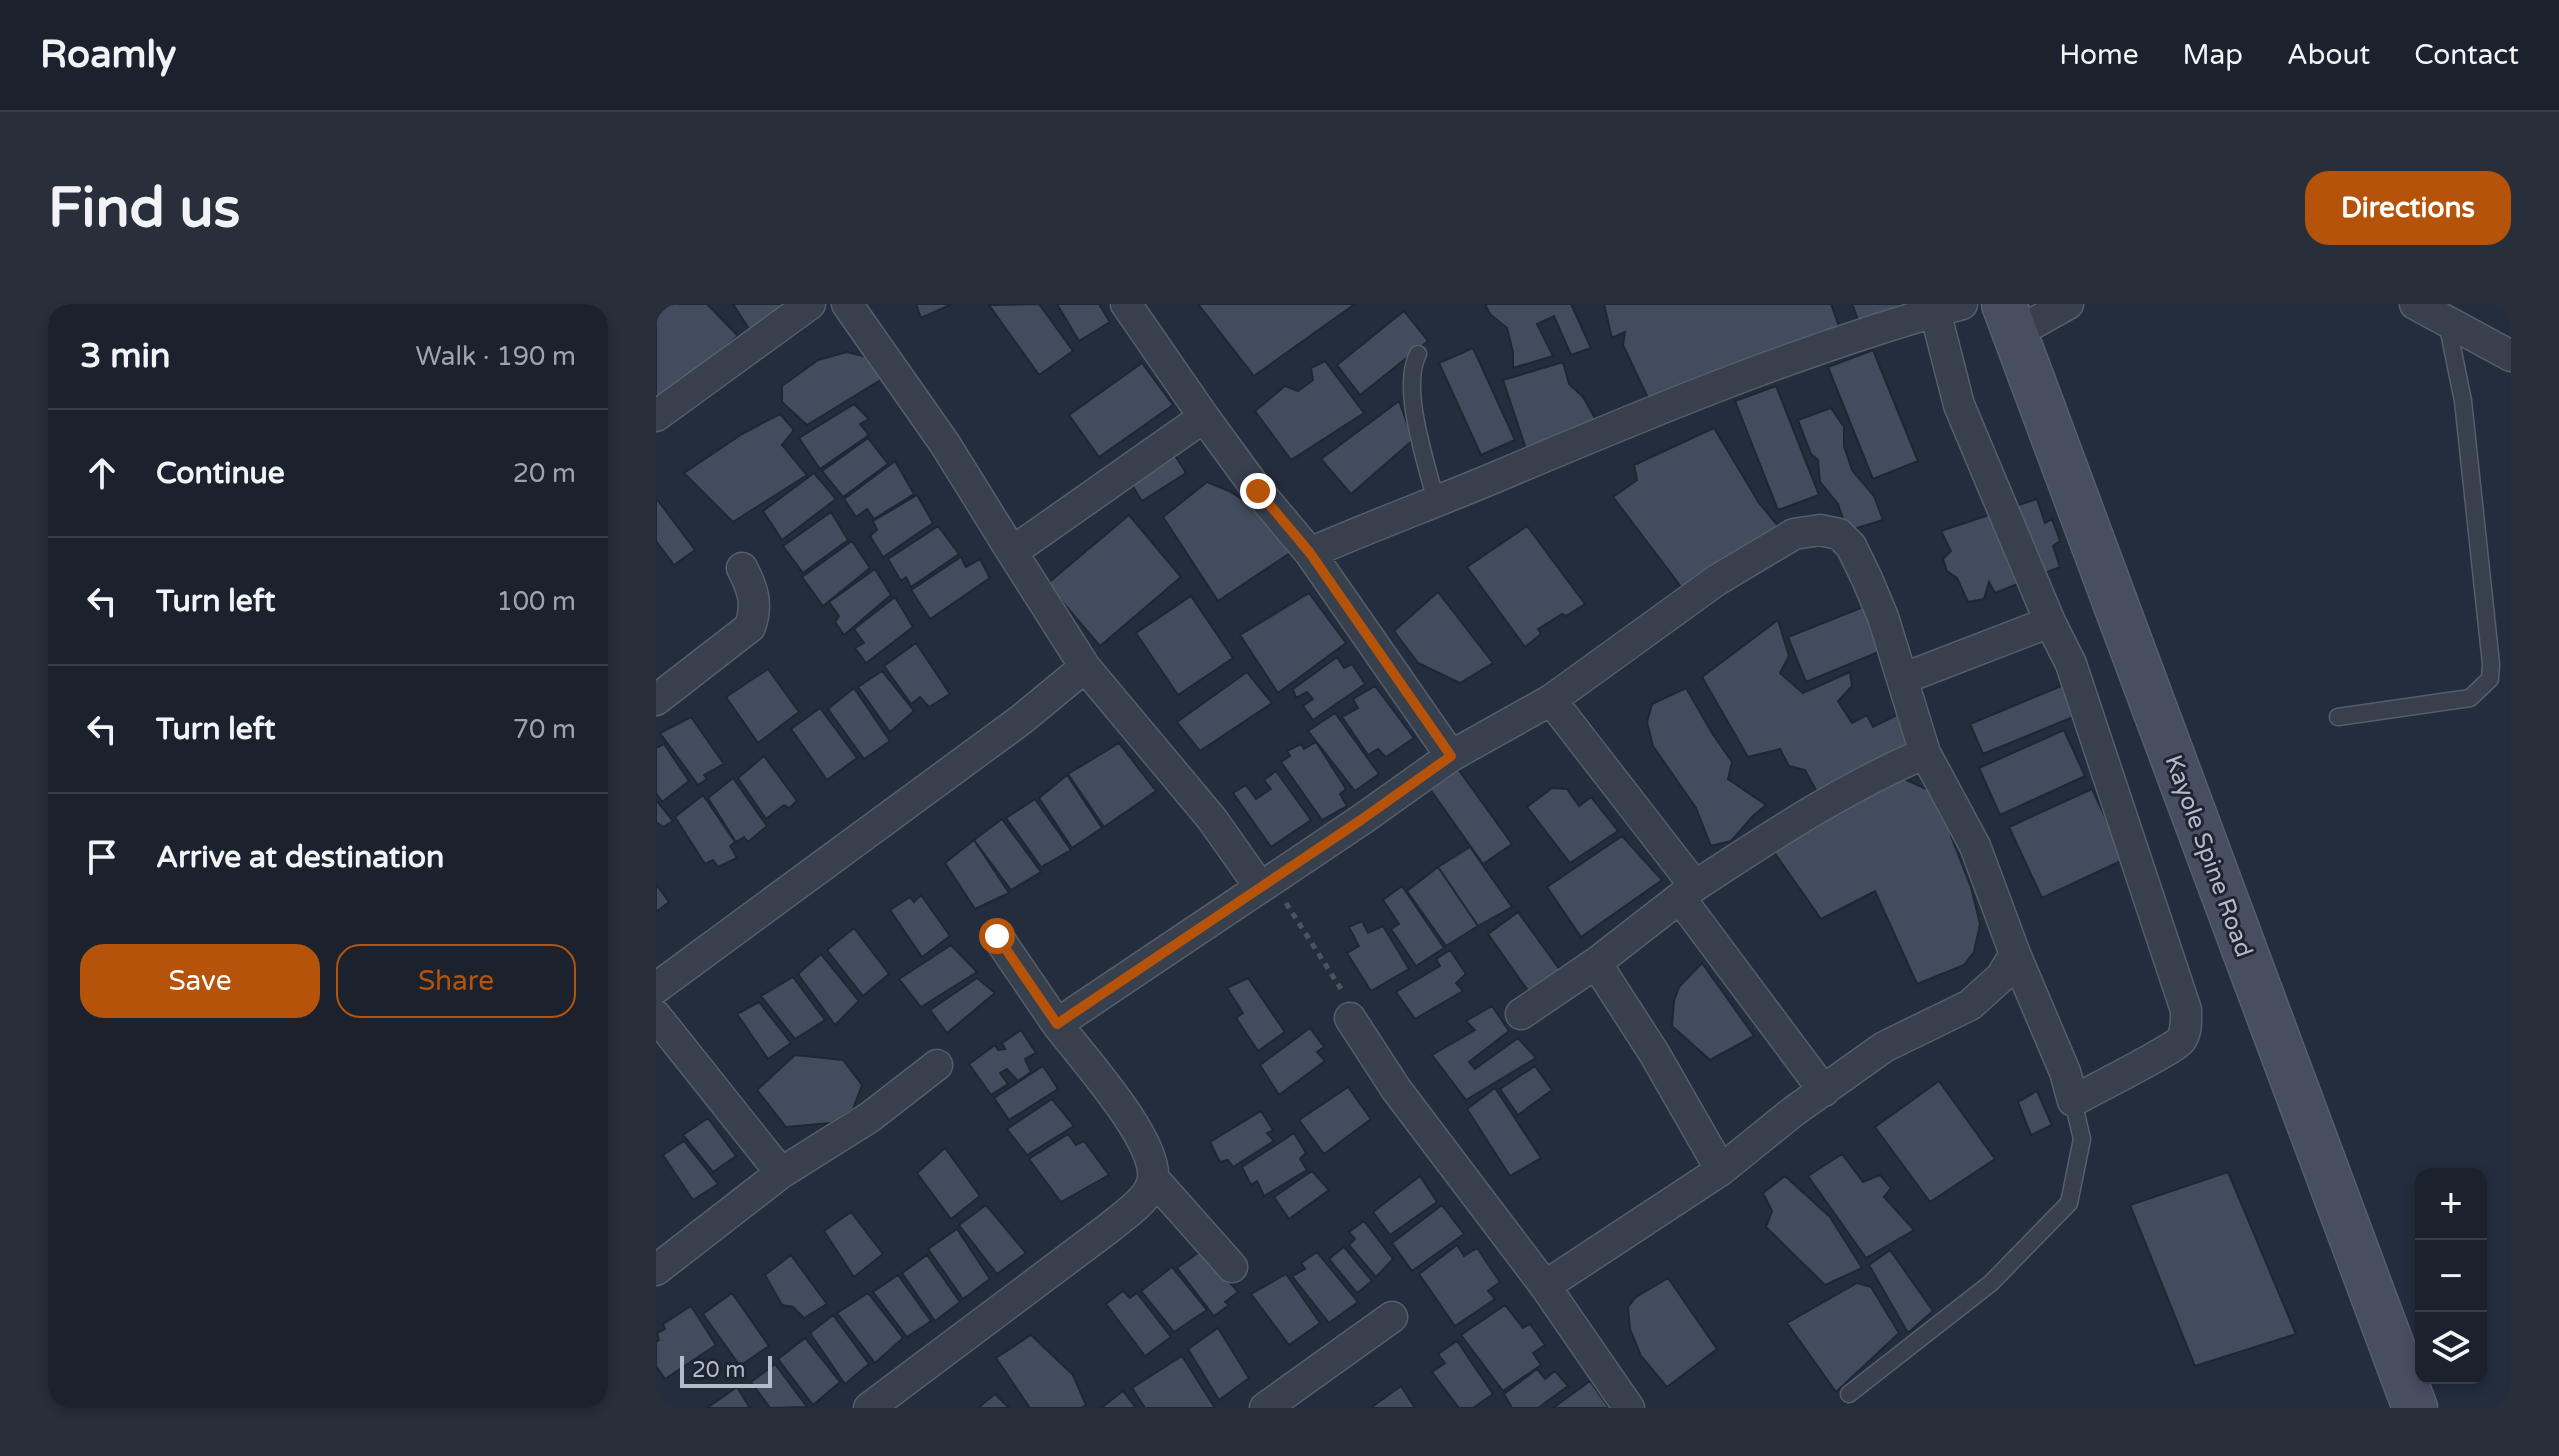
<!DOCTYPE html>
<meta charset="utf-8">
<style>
body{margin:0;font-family:"Varela Round",sans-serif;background:#282f3a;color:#f1f3f6}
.controls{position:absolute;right:24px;bottom:24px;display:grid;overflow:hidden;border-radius:16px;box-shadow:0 4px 12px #0003}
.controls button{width:72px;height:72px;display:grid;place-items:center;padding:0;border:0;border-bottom:2px solid #393f4a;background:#1b222e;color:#f1f3f6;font:40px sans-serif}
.scale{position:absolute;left:24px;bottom:20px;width:92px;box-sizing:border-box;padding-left:8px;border:4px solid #b3bac8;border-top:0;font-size:22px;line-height:28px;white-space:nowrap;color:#b3bac8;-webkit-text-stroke:6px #1d2432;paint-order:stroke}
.stop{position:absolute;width:24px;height:24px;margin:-18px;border:6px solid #b45309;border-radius:50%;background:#fff}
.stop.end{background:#b45309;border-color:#fff;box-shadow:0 2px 8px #0008}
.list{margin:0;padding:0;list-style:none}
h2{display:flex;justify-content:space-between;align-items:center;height:104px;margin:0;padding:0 32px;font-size:34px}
h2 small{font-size:26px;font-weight:400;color:#a0a4aa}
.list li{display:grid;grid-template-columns:52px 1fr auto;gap:24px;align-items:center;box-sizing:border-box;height:128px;padding:0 32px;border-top:2px solid #393f4a}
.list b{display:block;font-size:30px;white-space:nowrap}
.list em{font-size:26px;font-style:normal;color:#a0a4aa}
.actions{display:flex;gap:16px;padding:24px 32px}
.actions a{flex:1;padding:18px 0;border:2px solid #b45309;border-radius:24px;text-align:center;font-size:28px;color:#b45309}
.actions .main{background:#b45309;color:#fff}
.icon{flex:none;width:44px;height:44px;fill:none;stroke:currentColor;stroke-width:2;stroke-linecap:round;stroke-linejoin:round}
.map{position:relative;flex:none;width:1855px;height:1104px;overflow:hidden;border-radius:24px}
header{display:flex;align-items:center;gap:48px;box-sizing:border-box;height:112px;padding:0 40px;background:#1b222e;border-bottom:2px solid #393f4a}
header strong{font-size:38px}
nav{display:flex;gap:44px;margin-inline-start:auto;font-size:28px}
.intro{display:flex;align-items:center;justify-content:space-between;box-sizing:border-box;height:192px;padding:0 48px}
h1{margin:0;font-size:56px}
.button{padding:20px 36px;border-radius:24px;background:#b45309;color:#fff;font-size:28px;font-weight:700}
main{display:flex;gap:48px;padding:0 48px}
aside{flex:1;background:#1b222e;border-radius:24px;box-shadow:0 4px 12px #0003}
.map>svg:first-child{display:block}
.building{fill:#434c5f;stroke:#1f2634;stroke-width:2}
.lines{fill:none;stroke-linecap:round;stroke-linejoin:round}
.lane-casing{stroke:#565d6b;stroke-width:19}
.street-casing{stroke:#565d6b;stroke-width:33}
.secondary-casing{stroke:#565d6b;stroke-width:47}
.path{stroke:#44575b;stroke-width:5;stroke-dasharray:6 6;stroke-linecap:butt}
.lane{stroke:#383f4d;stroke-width:16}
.street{stroke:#383f4d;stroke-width:30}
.secondary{stroke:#464e60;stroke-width:44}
.route{stroke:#b45309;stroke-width:10}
.labels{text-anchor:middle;stroke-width:6;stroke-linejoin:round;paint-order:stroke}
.street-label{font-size:24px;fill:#b3bac8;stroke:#1d2432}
</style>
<header>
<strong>Roamly</strong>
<nav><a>Home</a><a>Map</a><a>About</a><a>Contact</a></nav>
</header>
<div class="intro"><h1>Find us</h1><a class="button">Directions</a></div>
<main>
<aside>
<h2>3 min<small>Walk · 190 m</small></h2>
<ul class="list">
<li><svg class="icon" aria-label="ahead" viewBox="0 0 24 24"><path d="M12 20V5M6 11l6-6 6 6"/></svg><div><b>Continue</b></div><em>20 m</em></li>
<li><svg class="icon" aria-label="left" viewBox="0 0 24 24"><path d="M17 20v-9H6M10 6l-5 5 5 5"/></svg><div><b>Turn left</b></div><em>100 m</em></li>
<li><svg class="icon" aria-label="left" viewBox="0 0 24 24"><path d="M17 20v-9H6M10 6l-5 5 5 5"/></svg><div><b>Turn left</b></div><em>70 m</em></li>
<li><svg class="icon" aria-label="arrive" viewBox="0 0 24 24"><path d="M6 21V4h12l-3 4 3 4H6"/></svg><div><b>Arrive at destination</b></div></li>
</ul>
<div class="actions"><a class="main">Save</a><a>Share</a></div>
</aside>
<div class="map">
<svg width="1855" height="1104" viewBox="0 0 1855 1104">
<rect width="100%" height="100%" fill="#242d3d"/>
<path class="building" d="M0 0H51L82 32 0 100Z
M77 0H136L95 28Z
M260 0H296L265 14Z
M383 0 417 47 383 71 333 1Z
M401 0H443L454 18 423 37Z
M542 0H699L598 72Z
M829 0H915L935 44 915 51 898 12 881 20 897 52 857 64V48L851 24 834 10Z
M948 0H1175L1184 25 993 96 967 41 969 28 956 34Z
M1196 0H1266L1203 18Z
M748 7 772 37 704 91 681 61Z
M817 44 859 136 825 151 783 59Z
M1217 46 1262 157 1217 175 1172 63Z
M191 48 211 53 231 72 151 121 126 98V82L162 56Z
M669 57 708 109 635 156 599 107 629 82 642 87 657 76 655 64Z
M907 58 913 80 927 93 940 116 871 148 847 76Z
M486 59 517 101 443 153 413 111Z
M1120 82 1163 191 1122 206 1079 97Z
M743 97 757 136 695 190 665 155Z
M198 100 213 115 204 120 213 131 164 165 143 134Z
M1175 104 1188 123V142L1196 166 1218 192 1227 216 1191 227 1182 200 1164 178 1162 156 1155 150 1142 116Z
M124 110 138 126 126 141 151 171 77 218 28 169 86 130Z
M1058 124 1103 199 1124 224 1026 284 957 193 981 176 978 161Z
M212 134 232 160 187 193 166 167Z
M518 150 530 169 486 197 474 178Z
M239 157 258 190 218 215 211 205 200 213 188 195Z
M158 169 180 195 126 236 107 207Z
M551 178 573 187 597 202 634 249 562 297 507 213Z
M261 191 277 219 227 253 214 232 221 226 217 217Z
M0 194 39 246 18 261 0 237Z
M1381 195 1389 219 1396 215 1404 237 1397 242 1404 263 1339 289 1333 278 1328 295 1312 298 1301 274 1291 267 1287 255 1295 247 1285 227Z
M175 208 192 236 147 269 127 242Z
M473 211 525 273 444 342 391 280Z
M282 222 303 250 255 283 250 273 245 277 232 255Z
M871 222 929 300 910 312 906 310 882 325 885 330 869 343 811 263Z
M196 237 214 264 167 302 146 273Z
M305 253 310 263 324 255 334 274 274 315 255 286Z
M219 265 235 291 188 331 179 318 183 312 173 298Z
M782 288 837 359 804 379 762 359 738 327Z
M653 289 690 339 622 389 584 331Z
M535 292 577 354 522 391 480 329Z
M239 293 257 323 210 359 199 344 208 339 198 325Z
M1207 303 1225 347 1150 378 1132 333Z
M1122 316 1133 352 1124 369 1147 389 1194 368 1196 382 1182 397 1196 419 1211 411 1217 423 1241 411 1254 445 1161 488 1149 466 1133 462 1124 445 1092 453 1046 373Z
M260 339 294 390 273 403 264 393 255 400 228 362Z
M681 353 688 364 696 360 709 380 657 416 647 402 657 395 651 388 640 394 637 385Z
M112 365 143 408 102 439 70 393Z
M226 367 258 407 234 428 202 383Z
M591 368 616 399 544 447 521 418Z
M1410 380 1422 411 1327 450 1314 420Z
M719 382 758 434 730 453 722 445 712 451 686 413 702 404 697 395Z
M198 384 234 437 208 455 172 405Z
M1030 384 1056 429 1076 458 1072 475 1110 501 1097 512 1075 537 1055 542 1040 504 997 442 991 418 996 400Z
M164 404 201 454 171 476 135 425Z
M679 409 723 470 699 487 652 427Z
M35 413 68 460 48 471 51 475 42 481 4 429Z
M1408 426 1429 472 1344 511 1323 464Z
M660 438 690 485 684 490 691 502 666 516 625 458 634 452 631 447 645 440 648 445Z
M463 439 500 487 448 523 412 470Z
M8 440 33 477 6 498 0 489V444Z
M108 452 141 497 133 504 128 501 110 515 82 474Z
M802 465 856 540 827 560 774 485Z
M620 467 655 516 615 543 577 489 590 481 600 495 615 485 608 476Z
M411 471 446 524 416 544 383 494Z
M77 474 111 522 92 538 88 533 80 538 52 494Z
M1246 474 1275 487 1294 512 1295 532 1315 583 1324 620 1318 648 1308 661 1261 680 1219 587 1165 615 1113 541Z
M896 484 911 485 923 502 935 493 962 527 914 559 871 503Z
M1436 485 1469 555 1386 594 1353 523Z
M47 491 79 538 74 542 81 554 62 563 57 556 49 560 19 513Z
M379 495 415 546 385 563 350 514Z
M0 496 17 517 7 523 0 518Z
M346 515 385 568 355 586 318 536Z
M966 532 1006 576 925 633 891 583Z
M318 536 353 589 319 605 289 559Z
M814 543 856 603 822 622 782 563Z
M782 563 822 622 790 642 751 587Z
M0 580 13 598 0 608Z
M746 582 788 644 760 662 735 625 743 620 727 596Z
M265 591 294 632 266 653 234 606 254 593 258 598Z
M862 608 907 670 875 691 832 630Z
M706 617 712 629 727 622 753 665 715 687 691 649 703 642 693 623Z
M198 624 233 670 207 692 171 646Z
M295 641 321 668 265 703 243 675Z
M794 646 810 670 800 679 807 687 759 715 740 688 784 662 780 655Z
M165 650 203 697 179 721 142 670Z
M1046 659 1098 732 1054 756 1016 722 1018 697 1023 683Z
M137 673 169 716 139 735 105 692Z
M321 674 339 689 291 729 274 706Z
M592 674 629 728 602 747 580 714 587 709 571 684Z
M103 698 135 739 112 755 81 710Z
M836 702 853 727 813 758 819 765 862 734 880 754 810 796 776 751 819 726 810 717Z
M654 724 668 743 661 748 669 757 623 791 604 761Z
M365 726 380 749 369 755 375 768 362 777 351 765 344 769 352 780 335 791 313 760 339 741 342 746 349 745 346 739Z
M139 751 187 756 206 781 197 805 175 819 130 823 101 786Z
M387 762 402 785 353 816 338 794Z
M879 762 896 786 862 811 844 785Z
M1283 777 1339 855 1274 898 1219 823Z
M692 783 715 815 668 850 643 816Z
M839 784 885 854 854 872 811 805Z
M1381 787 1396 821 1375 831 1362 798Z
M396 795 418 822 371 851 351 825Z
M605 807 617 826 611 829 618 837 577 863 572 856 564 858 554 838Z
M52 814 80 852 57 868 27 831Z
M638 829 650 849 644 855 651 866 608 892 601 877 595 881 586 863Z
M412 830 420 841 428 837 453 871 405 898 373 855Z
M28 837 62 880 37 896 7 851Z
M289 844 324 892 295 915 261 869Z
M1186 850 1207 878 1224 871 1235 884 1228 893 1258 926 1210 954 1152 872Z
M656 867 673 886 633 915 618 893Z
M1572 868 1640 1030 1539 1062 1474 901Z
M764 872 781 898 734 931 717 908Z
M1129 872 1174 913 1206 964 1169 981 1110 923 1116 907 1107 889Z
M330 901 370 949 341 970 303 921Z
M786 901 808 930 756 967 736 939Z
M195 908 227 950 198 973 168 927Z
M708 917 737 955 720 973 693 941 699 935 693 928Z
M301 925 334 975 307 995 272 945Z
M801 941 808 952 821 944 844 978 832 987 839 995 799 1022 763 970Z
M688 943 716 977 701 989 673 955Z
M546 946 582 988 569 998 573 1001 558 1012 521 964Z
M1234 946 1277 1007 1252 1029 1213 961Z
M661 948 702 998 673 1019 636 972 649 965 645 959Z
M135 951 171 1000 148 1014 137 1003 126 1001 109 971Z
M271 951 304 998 279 1017 246 969Z
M516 963 551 1006 518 1028 485 987Z
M630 970 664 1019 633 1041 595 990Z
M242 971 275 1017 251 1033 217 988Z
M1012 974 1061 1045 1011 1083 985 1052 974 1025 972 1003 980 993Z
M1201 979 1215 983 1243 1029 1180 1088 1131 1019Z
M467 987 474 994 481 989 515 1033 489 1052 450 1000Z
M76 989 113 1042 84 1062 47 1010Z
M212 989 247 1034 219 1059 181 1009Z
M849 1001 867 1024 874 1020 889 1041 877 1049 885 1061 847 1087 805 1031Z
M35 1002 60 1041 9 1075 0 1062V1038L3 1036 1 1029 9 1025 7 1020Z
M177 1011 213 1060 189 1080 154 1029Z
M562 1024 593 1074 563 1096 532 1045Z
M375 1031 417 1071 430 1101 425 1104H374L340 1054Z
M149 1034 184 1078 157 1101 122 1055Z
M801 1037 837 1090 817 1104H803L776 1068 789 1059 782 1050Z
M526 1052 559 1104H489L476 1084Z
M119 1060 151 1103 114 1104 95 1078Z
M881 1065 889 1075 899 1067 912 1082 882 1104H856L848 1090Z
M934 1077 953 1104H897Z
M745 1082 759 1104H716V1103Z
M81 1083 94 1104H51Z
M467 1087 480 1104H445Z
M339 1090 353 1104H322Z"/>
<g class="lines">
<g class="lane-casing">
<path id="lane" d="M762 50C744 85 771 160 780 198
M1682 413 1814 394 1834 375 1835 360 1807 97 1791 18
M1193 1090 1335 979 1413 899 1426 835 1417 797"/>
</g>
<g class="street-casing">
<path id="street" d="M191 0 289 140 356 248 548 113 470 0
M1759 0 1855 52
M1358 30 1412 0
M0 112 154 0
M548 113 602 187 654 249 795 452
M356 248 429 363 556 515 604 583
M654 249C711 224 770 202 828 178 984 112 1143 45 1306 0
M1246 375 1394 318
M0 396 94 323C102 300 97 285 86 264
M895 396 1039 582 940 659 998 749 1065 866
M1039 582C1115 532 1186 485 1269 449
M1024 594 1168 787
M341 632 401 720 705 516 795 452 895 396 1061 276 1138 230 1164 226 1183 230 1195 242 1211 275 1227 313 1269 449 1319 542 1359 650 1409 768 1417 797C1431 789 1522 743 1525 736 1531 727 1530 717 1530 706L1415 360 1394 318 1303 101 1279 7
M0 684 366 415 429 363
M865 710 940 659
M0 712 125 869
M694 714 740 785 889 982 973 1104
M497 874 576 963
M0 966 125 869 214 813 281 761
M889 982 1065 866 1138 807 1228 743 1314 701 1345 673 1359 650
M213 1104 453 924C468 911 495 895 497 874 501 835 426 753 401 720
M609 1104 736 1013"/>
</g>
<g class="secondary-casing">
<path id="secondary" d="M1348 0 1759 1104"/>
</g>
<path class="path" d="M630 599 687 688"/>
<use href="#lane" class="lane"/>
<use href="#street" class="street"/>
<use href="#secondary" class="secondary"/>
</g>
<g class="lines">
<path class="route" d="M341 632 401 720 705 516 795 452 654 249 602 187"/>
</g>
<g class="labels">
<g class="street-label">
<text transform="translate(1553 552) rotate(70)" y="8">Kayole Spine Road</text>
</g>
</g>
</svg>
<div class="controls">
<button>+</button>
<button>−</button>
<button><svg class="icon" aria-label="layers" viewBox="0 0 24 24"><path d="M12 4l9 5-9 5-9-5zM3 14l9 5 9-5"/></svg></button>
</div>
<div class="scale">20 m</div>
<div class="stop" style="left:341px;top:632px"></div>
<div class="stop end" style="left:602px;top:187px"></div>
</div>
</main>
